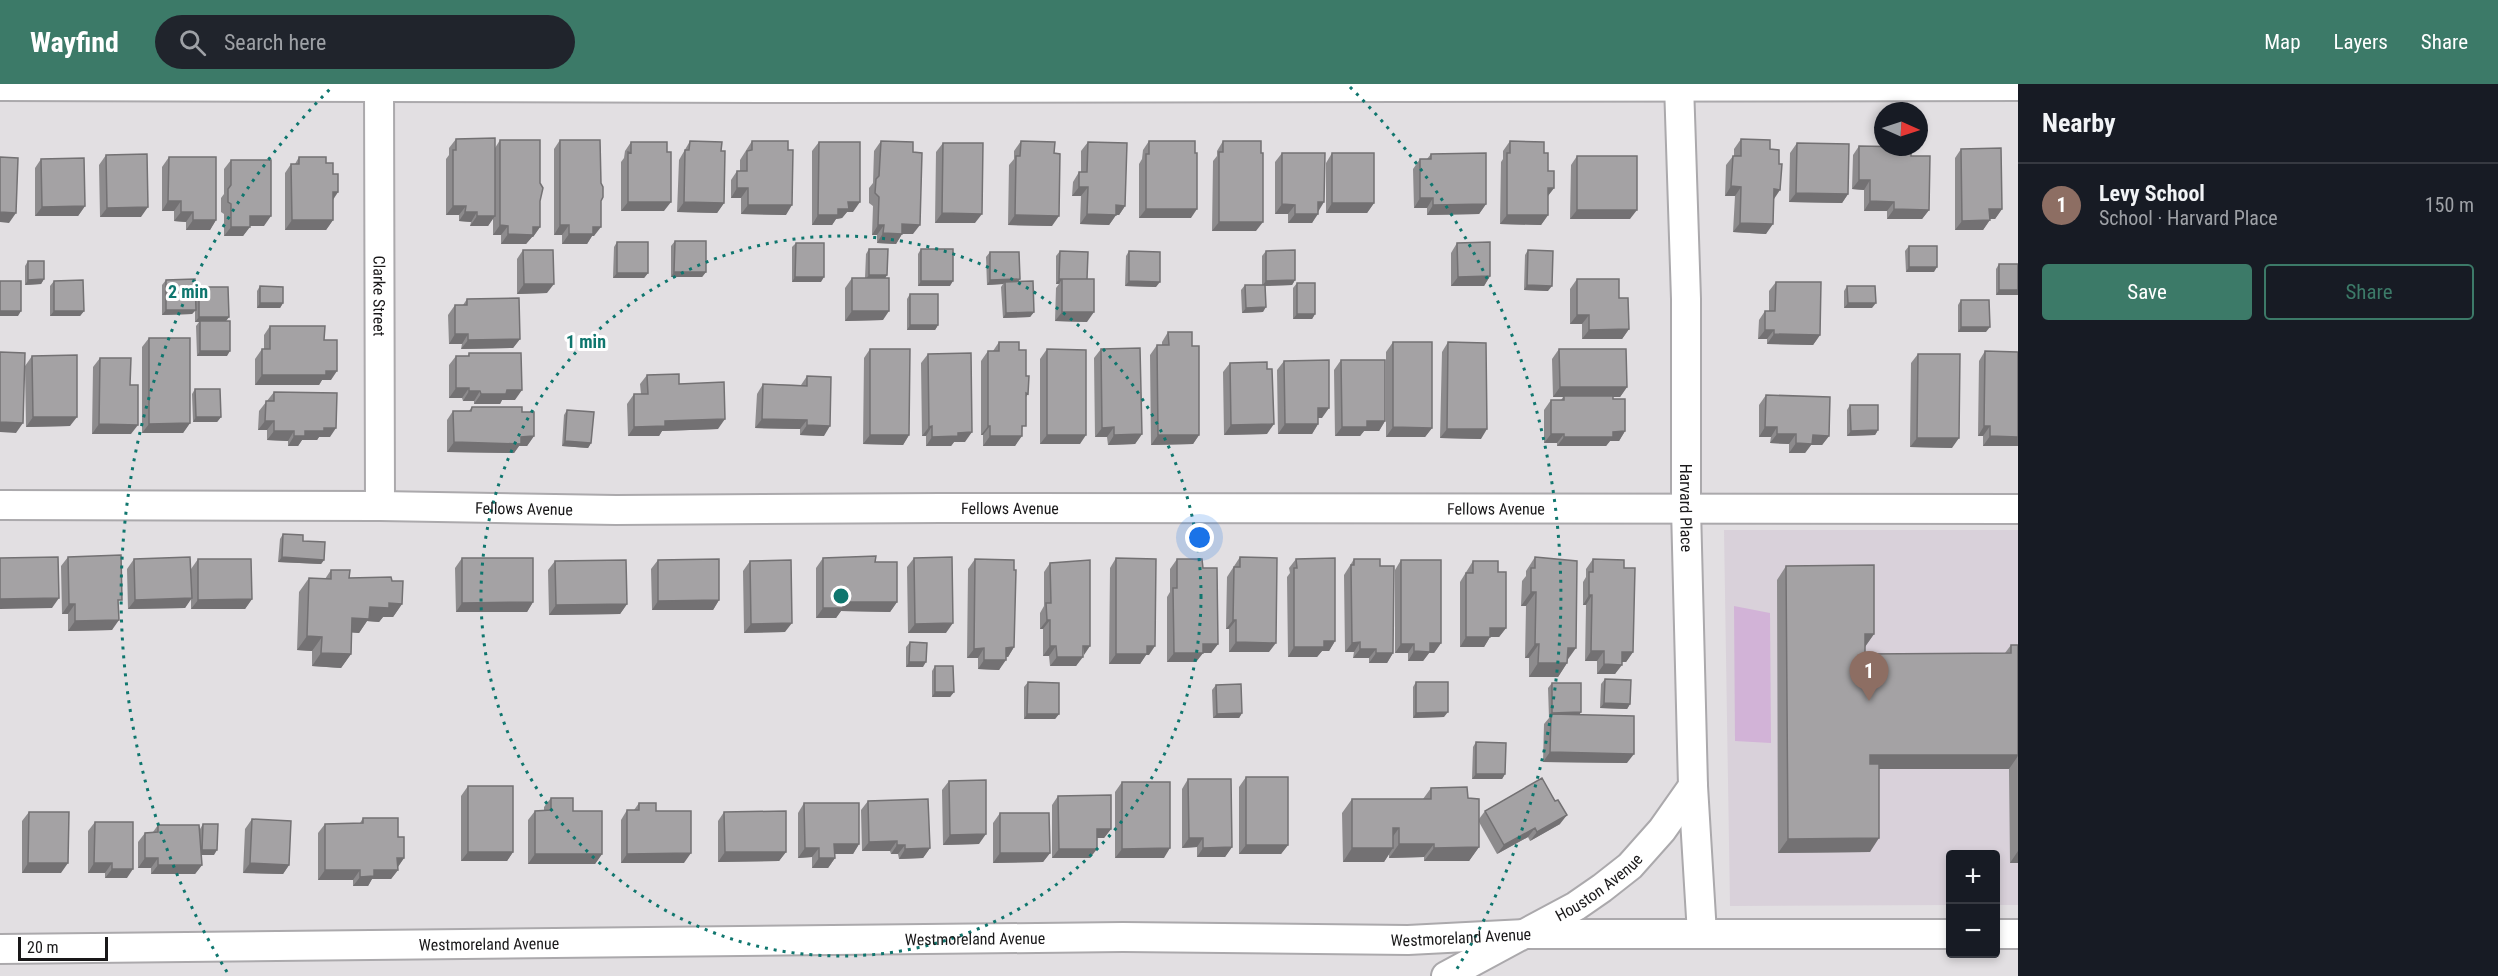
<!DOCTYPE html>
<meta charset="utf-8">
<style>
body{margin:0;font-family:"Roboto Condensed",sans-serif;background:#20242c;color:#f1f3f6}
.controls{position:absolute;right:18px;bottom:18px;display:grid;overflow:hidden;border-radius:6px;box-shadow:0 3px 9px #0003}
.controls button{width:54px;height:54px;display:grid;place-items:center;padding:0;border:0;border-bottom:2px solid #363941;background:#171b24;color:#f1f3f6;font:30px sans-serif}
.compass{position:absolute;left:1874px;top:18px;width:54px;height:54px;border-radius:50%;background:#171b24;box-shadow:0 3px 9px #0003;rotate:93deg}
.scale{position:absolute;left:18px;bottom:15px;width:90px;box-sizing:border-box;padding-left:6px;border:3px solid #191819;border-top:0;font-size:16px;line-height:21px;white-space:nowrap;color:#191819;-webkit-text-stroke:4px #fff;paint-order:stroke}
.you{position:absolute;left:1200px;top:454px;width:21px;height:21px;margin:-15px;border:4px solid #fff;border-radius:50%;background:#1a73e8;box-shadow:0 0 0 9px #1a73e833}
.badge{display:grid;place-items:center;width:39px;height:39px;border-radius:50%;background:#3c7a68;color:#fff;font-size:20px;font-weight:700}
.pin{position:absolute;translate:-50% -50px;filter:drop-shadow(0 2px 3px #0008)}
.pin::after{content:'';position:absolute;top:32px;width:21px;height:18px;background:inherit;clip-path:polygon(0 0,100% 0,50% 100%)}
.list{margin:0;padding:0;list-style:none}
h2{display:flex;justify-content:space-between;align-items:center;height:78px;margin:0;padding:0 24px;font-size:26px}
h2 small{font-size:20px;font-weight:400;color:#9ea1a6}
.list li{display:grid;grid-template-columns:39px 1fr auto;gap:18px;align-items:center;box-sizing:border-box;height:84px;padding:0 24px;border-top:2px solid #363941}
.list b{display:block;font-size:22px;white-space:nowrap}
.list p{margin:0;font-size:20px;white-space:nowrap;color:#9ea1a6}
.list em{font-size:20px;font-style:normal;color:#9ea1a6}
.actions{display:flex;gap:12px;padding:18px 24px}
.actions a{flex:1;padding:14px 0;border:2px solid #3c7a68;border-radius:6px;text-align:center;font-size:21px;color:#3c7a68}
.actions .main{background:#3c7a68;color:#fff}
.icon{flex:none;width:33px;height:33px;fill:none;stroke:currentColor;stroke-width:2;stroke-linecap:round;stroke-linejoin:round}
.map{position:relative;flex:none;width:2018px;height:892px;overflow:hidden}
header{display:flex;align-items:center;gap:36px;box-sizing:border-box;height:84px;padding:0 30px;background:#3c7a68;color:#fff}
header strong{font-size:28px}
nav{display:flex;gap:33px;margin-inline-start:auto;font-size:21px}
.search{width:420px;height:54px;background:#20242c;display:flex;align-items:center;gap:15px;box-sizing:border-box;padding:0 21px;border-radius:33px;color:#9ea1a6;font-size:22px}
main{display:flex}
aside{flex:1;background:#171b24}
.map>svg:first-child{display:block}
.built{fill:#d9d1da}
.green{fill:#d2b3d7}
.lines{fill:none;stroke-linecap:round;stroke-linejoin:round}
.street-casing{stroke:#aba9ac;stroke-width:32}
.street{stroke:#fff;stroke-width:28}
.wall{fill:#8d8b8d}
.shaded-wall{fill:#737173}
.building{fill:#a4a2a4;stroke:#737173;stroke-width:1.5}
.ring{fill:none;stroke:#0f766e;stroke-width:3;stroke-dasharray:3 6}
.labels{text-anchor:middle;stroke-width:6;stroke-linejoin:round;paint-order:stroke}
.street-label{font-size:16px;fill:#191819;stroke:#fff}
.centre{fill:#0f766e;stroke:#fff;stroke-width:3}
.ring-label{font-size:18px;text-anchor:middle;font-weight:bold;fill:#0f766e;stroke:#fff;stroke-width:6;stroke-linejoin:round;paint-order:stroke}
</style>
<header>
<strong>Wayfind</strong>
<div class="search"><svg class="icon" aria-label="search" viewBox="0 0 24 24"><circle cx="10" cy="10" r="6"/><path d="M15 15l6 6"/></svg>Search here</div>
<nav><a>Map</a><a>Layers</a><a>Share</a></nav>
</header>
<main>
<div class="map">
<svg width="2018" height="892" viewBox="0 0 2018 892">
<rect width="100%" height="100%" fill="#e2dfe2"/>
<path class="built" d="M1724 446H2018V821H1996V770H1950V821L1730 822Z"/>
<path class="green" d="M1734 522 1770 529 1771 659 1735 657Z"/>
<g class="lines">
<g class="street-casing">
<g id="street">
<path id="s1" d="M379 0 380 422"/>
<path id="s2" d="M1679 0 1686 215V424L1693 702 1702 850"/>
<path d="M0 2 808 4 2018 2"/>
<path id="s3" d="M0 421 380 422 616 426 941 424 2018 425"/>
<path d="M1996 850H2018"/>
<path id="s4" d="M0 865 1123 853 1408 856 1525 850H1950"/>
<path id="s5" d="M1446 892 1576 822 1602 804 1630 782 1662 746 1693 702"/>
</g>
</g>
<use href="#street" class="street"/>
</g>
<path class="wall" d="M456 55 495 64 500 56 540 117V143L533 153H532L526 160H501V151H493V134L488 142H470L471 138 459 137V131H446V75L449 71V64Z
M1741 55 1770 65 1774 115 1766 150 1733 148 1735 112H1725L1726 81 1733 72H1734V65Z
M560 56 601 117 594 152H592L587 160H562V151H554V65Z
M690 57 721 67 724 119 717 129 677 128 679 76Z
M752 57 786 131 741 130V114H731V96L737 87H740V76Z
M881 57 913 150H902L896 160 877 159V151H872L873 122 869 119V104L873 99 874 67Z
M1021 57 1052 142 1008 141 1009 81 1014 75V67Z
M1149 57 1191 134H1139V80L1142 75 1143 66Z
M1223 57 1256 147H1212L1213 77 1217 72V67Z
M1510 57 1544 69 1548 87 1554 104 1548 112V131L1541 141 1500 140 1501 78 1503 75V67Z
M631 58 664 127H621V78L624 74 625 67Z
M819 58 853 128H847L842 134 836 135 832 141H812V67Z
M1088 58 1125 122 1119 131H1116L1109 141 1080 140 1081 112H1072L1073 98 1079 88H1081V67Z
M943 59 975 139H935L936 68Z
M1797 59 1848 110 1842 119 1789 118 1790 69Z
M1859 62 1911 72 1929 126 1922 135H1887V127H1864V106L1852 105 1853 71Z
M1961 65 2002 125 1995 135H1990L1983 146H1955V74Z
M1282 69 1318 127 1312 139H1288V130H1275V78Z
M1332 69 1374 119 1367 129H1326V79Z
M1431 70 1486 120 1479 130 1427 131V124H1414L1413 85 1420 75H1427Z
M106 71 141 133H100L99 81Z
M1577 72 1630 135H1570L1571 81Z
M169 73 216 136 210 146H186V138L174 137V127H162V83Z
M299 73 326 79 333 90 338 108 333 116V136L326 146H285V89L291 80H295Z
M41 75 85 122 78 132H35V84Z
M231 76 264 142H250L243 152H224V130L221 128V114L224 110V85Z
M675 157 706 188 702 193H671V162Z
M617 158 648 189 644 194H613L614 163Z
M796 159 821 198H792V163Z
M1457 159 1490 192 1484 202H1451V169Z
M1909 162 1934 188H1906L1905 167Z
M869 165 887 191 885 194 883 236 845 237V204L852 194H865L866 170Z
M921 165 950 202H918V170Z
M523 166 547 209 517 210V175Z
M1528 166 1548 207 1524 206 1525 171Z
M1060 167 1087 195V238L1055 237 1056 204 1059 200H1056V172Z
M1129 167 1156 203 1125 202 1126 172Z
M1266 167 1295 196 1292 201 1265 202 1263 228 1242 229 1241 206 1245 201H1262V172Z
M990 168 1020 195 1018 198 1034 228 1030 233 1003 234 1001 203 1003 200 987 201 986 173Z
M28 177 44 195 41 200 25 201V182Z
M1999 180H2018V211H1996V185Z
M1577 195 1619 214 1629 245 1622 255H1582V240H1570V205Z
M166 196 195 208 199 203 229 233 226 237 227 272H197L196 242 199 238H195V226L192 230 162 231V201Z
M54 197 84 227 80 232H50V202Z
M1776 198 1820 251 1813 261 1767 260V255H1758L1759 236 1765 227H1769V207Z
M1297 199 1315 230 1312 235H1293V204Z
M260 202 283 219 280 224H257V207Z
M1847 202 1872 224H1844V207Z
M910 210 938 241 935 246H907V215Z
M467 215 520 255 513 264 461 265 462 260H449L448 231 455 221H463Z
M1961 216 1986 248H1958V221Z
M270 242 324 256 331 296H322L319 301H255V275L262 265H264V251Z
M1168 248 1199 351 1193 360 1151 361 1150 271 1157 261H1162V258Z
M149 254 190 339 183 349H142V263Z
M999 258 1019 266 1028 310 1026 313 1022 347 1015 362H983V351H981V277L988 267H993Z
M1393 258 1432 344 1425 353H1386V268Z
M1448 258 1481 355 1440 354 1442 268Z
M870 265 909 351 903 361 863 360 864 274Z
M1047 265 1080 360H1040V275Z
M1101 265 1142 350 1135 360 1108 361 1107 353H1095L1094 274Z
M1559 265 1627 303 1620 313H1613V315L1625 347 1619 357H1610L1606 362H1557V359H1544V326L1551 316H1561L1563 313H1553L1552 275Z
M1985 267 2018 362H1983V352H1978L1979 277Z
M469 269 515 316H502L500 320H474V317H463L462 314H449V281L456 272H468Z
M928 270 965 358H954L951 362H926V352H922L921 279Z
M1918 270 1952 364 1910 363 1911 279Z
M32 272 70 342 26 343 25 282Z
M100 274 130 301 131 350H92L93 283Z
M1341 276 1385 337 1379 347H1364L1360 352H1335L1334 286Z
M1284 277 1322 334H1318V340L1312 350H1278L1277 286Z
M1230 279 1267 285V350L1224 351 1223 288Z
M647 291 679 300 718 345 662 347 659 352H628L627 320 634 310H641L640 300Z
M807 292 824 352 800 351V345L755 344 757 310 763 300 801 301Z
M195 305 221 333 217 338H193L192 310Z
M274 308 330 353H319L317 356H302L298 362H288V357L267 356V346H258L259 327Z
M1766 311 1829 352 1822 361H1811L1805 369H1789V360L1770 359 1771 353H1759V321Z
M1850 321 1878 346 1875 351 1847 352V326Z
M472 323 522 328 534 352 527 362H519L514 369 447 368V336L453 327H469Z
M567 326 591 359 588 364 562 362 564 331Z
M283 450 303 457 324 476 321 480 278 478 280 455Z
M68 473 118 520 112 546 68 547V530H62L61 482Z
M1240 473 1269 568H1229V545H1226L1227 493Z
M1535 473 1567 576V579L1558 593H1529V574H1525L1526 522H1521L1522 497 1526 492V487Z
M462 474 533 518 527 528H456L455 484Z
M823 474 875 478 897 518 890 528 841 527 836 534H816V484Z
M914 474 946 549H908L907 483Z
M1116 474 1149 571H1146L1140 580H1109L1110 484Z
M134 475 191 506V485L198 475 252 515 245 525H191V514L185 524 128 525 127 485Z
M975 475 1014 563 1008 573H1006L999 586 978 585V574H967L968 485Z
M1177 475 1203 484 1218 560 1211 569H1203L1196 578H1167V513L1170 508V485Z
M1296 475 1335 557 1329 567H1322L1317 573H1288L1287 493 1290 489 1289 484Z
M1354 475 1380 482 1393 569 1387 579H1369V574H1353L1354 568H1345L1344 491Z
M1593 475 1624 484 1633 568 1626 578H1622L1615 590H1597V577H1585L1586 521H1583V498L1586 493V485Z
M658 476 719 516 713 526H652L651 485Z
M1401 476 1441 559 1434 569H1429L1423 577H1408V569H1395V486Z
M555 477 627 520 620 530 549 531 548 486Z
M750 477 785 548 744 549 743 487Z
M1473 477 1498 488 1506 544 1499 553H1490L1484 563H1460V498Z
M1050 479 1083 571 1076 582H1050L1049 572H1043V545H1040V529L1044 522V488Z
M1786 482 1874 550 1865 563V570L2005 569 2011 561H2018V779H2010L2009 685H1879L1870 768 1778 769 1777 496Z
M331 486 349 494 392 497 402 520 393 533H383L379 538 367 537 359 549 352 548 351 570 341 584 312 582V567L297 566 299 508 309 494 325 495Z
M910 558 923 583H906V563Z
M935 582 954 608 950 613H932V587Z
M1605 595 1630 620 1627 625 1600 624 1601 600Z
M1028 598 1059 630 1055 635H1024V603Z
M1416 598 1444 633 1413 634V603Z
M1552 599 1579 631 1627 679 1543 678 1544 640 1549 634 1548 604Z
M1216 601 1242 629 1239 634H1213L1212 606Z
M1476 658 1505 690 1502 695H1472L1473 663Z
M1246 693 1288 761 1281 770H1239V703Z
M1188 695 1232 763 1225 773H1197V763L1182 764V705Z
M949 697 979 760 943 761 942 706Z
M1122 698 1164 774H1115V708Z
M468 702 513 768 507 777H461V712Z
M1431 704 1468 714 1479 735 1485 727 1560 740 1530 757 1528 753 1497 770 1479 738V763L1469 777H1424V773L1389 774V770L1384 778H1343L1342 729 1352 715H1423Z
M1058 712 1111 745 1104 754H1097L1090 774H1052V721Z
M551 714 573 727 602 770 595 780H528V736L535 727H544V723Z
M868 717 930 764 923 774 899 775 898 770H891L890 767H862L861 726Z
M639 719 656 727 684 779H621V736L627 726H634Z
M804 719 859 760 853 770H835V774L828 784H812V773L798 774V729Z
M29 728 61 789H22V737Z
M724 728 786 768 779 777 718 778V737Z
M1000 729 1050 769 1043 778 993 779V739Z
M363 734 398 753 404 774 398 783V786L391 795H372L368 802H353V796H318V749L325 740 360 739Z
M252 735 289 781 283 790 243 789 245 745Z
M95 738 127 794H105V789H88V747Z
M203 740 214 771H201L202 781 195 790H151V784H138V758L145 749 153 748 158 741 200 753V745Z"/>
<path class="shaded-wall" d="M1859 96H1870L1864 106 1852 105Z
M1731 102 1741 103 1735 112H1725Z
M1079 103H1088L1081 112H1072Z
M737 104H748L741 114H731Z
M1548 104H1554L1547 113Z
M1774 105 1780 106 1774 115Z
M333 108H338L331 118Z
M1796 109 1848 110 1842 119 1789 118Z
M1420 114H1433L1427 124H1414Z
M168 117H181L174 127H162Z
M1870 117 1894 118 1887 127H1864Z
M628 118H671L664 127H621Z
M684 118 724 119 717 129 677 128Z
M848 118H860L853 128H847L842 134 836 135 832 141H812L818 131 838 125Z
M1318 118H1324L1318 128Z
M1332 119H1374L1367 129H1326Z
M1282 120 1295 121 1288 130H1275Z
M1486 120 1479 130 1427 131 1433 121Z
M748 121H792L786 131 741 130Z
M1116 121 1125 122 1119 131H1116L1109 141 1080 140 1087 130Z
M85 122 78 132H35L42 123Z
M453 122H466L459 131H446Z
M148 123 141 133H100L107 124Z
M1146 125H1197L1191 134H1139Z
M1894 125 1929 126 1922 135H1887Z
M1989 125H2002L1995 135H1982Z
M1577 126H1637L1630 135H1570Z
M0 128 16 129 9 139 0 138Z
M181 128H193L186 138 174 137Z
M465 128H477L471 138 459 137Z
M942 129 982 130 975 139H935Z
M1295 130H1318L1312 139H1288Z
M1015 131 1059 132 1052 142 1008 141Z
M1507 131H1548L1541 141 1500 140Z
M250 132H271L264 142H243Z
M477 132H495L488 142H470Z
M193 136H216L210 146H186Z
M292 136H333L326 146H285Z
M1990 136 1983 146H1955L1962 137Z
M1219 138H1263L1256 147H1212Z
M1740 139 1773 140 1766 150 1733 148Z
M902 140 920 141 913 150H896Z
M500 141 508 142 501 151H493Z
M560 141H569L562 151H554Z
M878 141H884L877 151H872Z
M231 143H250L243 152H224Z
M533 143H540L533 153H532L526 160H501L508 150Z
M593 143H601L594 152H592L587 160H562L569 150Z
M883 149 902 150 896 160 877 159Z
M1909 183H1937L1934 188H1906Z
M674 188H706L702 193H671Z
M617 189H648L644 194H613Z
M869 191H887L884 196H865Z
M1490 192 1484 202H1451L1458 193Z
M795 193H824L821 198H792Z
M44 195 41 200 25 201 28 196Z
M1020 195 1016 200 1005 198 1003 200 987 201 990 196Z
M1059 195H1062L1059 200H1056Z
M1295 196 1292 201 1262 202 1266 197Z
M921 197H953L950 202H918Z
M1129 197 1160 198 1156 203 1125 202Z
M524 200H554L547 209 517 210Z
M1527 201 1552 202 1548 207 1524 206Z
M1999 206H2018V211H1996Z
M260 219H283L280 224H257Z
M1848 219H1876L1872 224H1844Z
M1266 223 1263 228 1242 229 1246 224Z
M166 226H196L192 230 162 231Z
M0 227H21L18 232H0Z
M54 227H84L80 232H50Z
M852 227H889L883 236 845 237Z
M1034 228 1030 233 1003 234 1006 229Z
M1062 228H1094L1087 238 1055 237Z
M1297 230H1315L1312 235H1293Z
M1577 231H1589L1582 240H1570Z
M199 233H229L225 238H195Z
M910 241H938L935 246H907Z
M1961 243H1990L1986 248H1958Z
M1629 245 1622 255H1582L1589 246Z
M1765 246H1774L1767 255H1758Z
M455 250H468L462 260H449Z
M1774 250 1820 251 1813 261 1767 260Z
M520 255 513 264 461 265 468 256Z
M200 267H230L227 272H197Z
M326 287H337L331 296H322L319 301H255L262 291Z
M1560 303H1627L1620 313H1553Z
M456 304H469L462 314H449Z
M507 306H522L515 316H502L500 320H474L481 310Z
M469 307H480L474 317H463Z
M1318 324H1329L1322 334H1311Z
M33 333H77L70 342 26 343Z
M196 333H221L217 338H193Z
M725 335 718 345 662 347 659 352H628L634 343 665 337Z
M762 335 807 336 800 345 755 344Z
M265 337H274L267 346H258Z
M1367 337H1385L1379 347H1364L1360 352H1335L1342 343Z
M0 338 23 339 16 349 0 348Z
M190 339 183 349H142L149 340Z
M99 340 138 341 131 350H92Z
M1274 340 1267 350 1224 351 1231 341Z
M1285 340H1318L1312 350H1278Z
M807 341 830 342 824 352 800 351Z
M932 342 926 352H922L929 343Z
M988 342H990L983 351H981Z
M1984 342H1990L1983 352H1978Z
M1114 343 1107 353H1095L1102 344Z
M1393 343 1432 344 1425 353H1386Z
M1765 343H1777L1771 353H1759Z
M324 344H336L330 353H319L317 356H302L298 362H288L294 352 305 347Z
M1447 345H1487L1481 355 1440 354Z
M1878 346 1875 351 1847 352 1851 347Z
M274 347H294L288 357 267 356Z
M1625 347 1619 357H1610L1606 362H1557L1564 353 1613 348Z
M972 348 965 358H954L951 362H926L932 353 958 349Z
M1142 350 1135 360 1108 361 1114 351Z
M1551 350H1564L1557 359H1544Z
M1777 350H1796L1789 360 1770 359Z
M870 351H909L903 361 863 360Z
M1047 351H1086L1080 360H1040Z
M1158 351H1199L1193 360 1151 361Z
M1813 351 1829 352 1822 361H1811L1805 369H1789L1796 359Z
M534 352 527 362H519L514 369 447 368 454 358Z
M990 352H1022L1015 362H983Z
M1990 352 2018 353V362H1983Z
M1917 354H1959L1952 364 1910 363Z
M565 357 591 359 588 364 562 362Z
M282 473 324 476 321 480 278 478Z
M1531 508H1536L1526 522H1521Z
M1589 511H1592L1586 521H1583Z
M59 514 52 524 0 525V515Z
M192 514 185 524 128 525 135 516Z
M252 515 245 525H191L198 516Z
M719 516 713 526H652L658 517Z
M533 518 527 528H456L462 519Z
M843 518H897L890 528 841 527 836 534H816L823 524Z
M389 519 402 520 393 533H383L379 538 367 537 359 549 342 548 352 534 370 523Z
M69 520H75L68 530H62Z
M627 520 620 530 549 531 556 521Z
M119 536 112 546 68 547 75 537Z
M1047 536H1050L1043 545H1040Z
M1233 536H1236L1229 545H1226Z
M792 539 785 548 744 549 751 540Z
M953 539 946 549H908L915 540Z
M1490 544H1506L1499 553H1490L1484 563H1460L1466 553Z
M1865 550H1874L1864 564Z
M307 552 322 553 312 567 297 566Z
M1324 557H1335L1329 567H1322L1317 573H1288L1294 563Z
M1236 558 1276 559 1269 568H1229Z
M1360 558 1354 568H1345L1352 559Z
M1430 559H1441L1434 569H1429L1423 577H1408L1414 567Z
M1203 560H1218L1211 569H1203L1196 578H1167L1174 569Z
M1401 560H1414L1408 569H1395Z
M1535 560H1539L1529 574H1525Z
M1050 562H1056L1049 572H1043Z
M1083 562H1090L1084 571Z
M1147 562H1155L1149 571H1146L1140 580H1109L1116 570Z
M1014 563 1008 573H999L1006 564Z
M984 564 978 574H967L974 565Z
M1568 564H1576L1566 578Z
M1360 565H1376L1369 574H1353Z
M1591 567H1604L1597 577H1585Z
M1622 568H1633L1626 578H1616Z
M321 569 351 570 341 584 312 582Z
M1376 569H1393L1387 579H1369Z
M1057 573H1083L1076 582H1050Z
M984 576H1006L999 586 978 585Z
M909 578H926L923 583H906Z
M1538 579H1567L1558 593H1529Z
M1604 580 1622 581 1615 590H1597Z
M935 608H954L950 613H932Z
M1604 619 1630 620 1627 625 1600 624Z
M1448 628 1444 633 1413 634 1416 629Z
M1581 628 1578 633 1551 630 1548 634 1552 629Z
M1242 629 1239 634H1213L1217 630Z
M1027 630H1059L1055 635H1024Z
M1550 668 1634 670 1627 679 1543 678Z
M1870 671H2018V672L2009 685H1860Z
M1476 690H1505L1502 695H1472Z
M1567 731 1560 740 1530 757 1537 748Z
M1393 744H1399L1389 758Z
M1535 744 1528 753 1497 770 1504 761Z
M1097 745H1111L1104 754H1090Z
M986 750 979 760 943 761 950 751Z
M1189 754H1203L1197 763 1182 764Z
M1879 754 1870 768 1778 769 1788 755Z
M897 757 890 767H862L869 758Z
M834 760H859L853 770H828Z
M1399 760H1434L1424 773 1389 774Z
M897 761H905L898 770H891Z
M1246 761H1288L1281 770H1239Z
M1232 763 1225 773H1197L1203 764Z
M1479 763 1469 777H1424L1434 764Z
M805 764H819L812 773 798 774Z
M930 764 923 774 899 775 905 765Z
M1170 764 1164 774H1115L1122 765Z
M1352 764H1393L1384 778H1343Z
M1059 765H1097L1090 774H1052Z
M202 766H217L214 771H199Z
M2018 767V779H2010Z
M468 768H513L507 777H461Z
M725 768H786L779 777 718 778Z
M691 769 684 779H621L627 770Z
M1000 769H1050L1043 778 993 779Z
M535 770H602L595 780H528Z
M145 774H158L151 784H138Z
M397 774H404L397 784Z
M819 774H835L828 784H812Z
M28 779H68L61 789H22Z
M94 779H112L105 789H88Z
M250 779 289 781 283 790 243 789Z
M158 781H202L195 790H151Z
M112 785H133L127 794H105Z
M325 786H360L353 796H318Z
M374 786H398L391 795H372L368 802H353L360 793Z"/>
<path class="building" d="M495 54V132H477V128H465L466 122H453V66H456V55Z
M1741 55 1770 56V65L1779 66V80H1782L1780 106 1774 105 1773 140 1740 139 1741 103 1731 102 1733 72H1741Z
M500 56H540V99L543 104 540 117V143H533V151L508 150V142L500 141Z
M560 56H600L601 99 603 103V113L601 117V143H593V150H569V141H560Z
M690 57 722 58 721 67H725L724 119 684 118 685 66H689Z
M752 57H788V66H793L792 121H748V104H737V87H747V67L752 66Z
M881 57 913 58V68L922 69 920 141 902 140V150L883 149 884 141H878L879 113 875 109 876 95 879 92Z
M1021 57 1055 58 1054 69 1060 70 1059 132 1015 131 1016 72H1020Z
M1149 57H1195V69H1197V125H1146V70H1149Z
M1223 57H1261V69H1263V138H1219V68H1223Z
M1510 57 1544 58V69H1548V87H1554V104H1548V131H1507V69H1510Z
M631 58H667V68H671V118H628V68L631 69Z
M819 58H860V118H848L849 125H838V131H818Z
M1088 58 1127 59 1125 122 1116 121V131L1087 130 1088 103H1079V88H1087Z
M943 59H983L982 130 942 129Z
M1797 59 1849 60 1848 110 1796 109Z
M1859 62 1911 63V72H1930L1929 126 1894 125V118L1870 117V96H1859Z
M2001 64 2002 125H1989L1990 136 1962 137 1961 65Z
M1282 69H1325L1324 118H1318V130H1295V121L1282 120Z
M1332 69H1374V119H1332Z
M1486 69V120L1433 121V114H1420V75H1431V70Z
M147 70 148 123 107 124 106 71Z
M1577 72H1637V126H1577Z
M0 73 18 74 16 129 0 128Z
M169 73H216V136H193V128H181V117H168Z
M299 73H326V79H333V90H338V108H333V136H292L291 80H299Z
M84 74 85 122 42 123 41 75Z
M231 76H271V132H250V143H231V120L228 118V105L231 101Z
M675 157H706V188H674Z
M617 158H648V189H617Z
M1490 158V192L1458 193 1457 159Z
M796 159H824V193H795Z
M1909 162H1937V183H1909Z
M869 165H888L887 191H869Z
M921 165H953V197H921Z
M523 166H553L554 200H524Z
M1295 166V196L1266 197V167Z
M1528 166 1553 167 1552 202 1527 201Z
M1060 167 1088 168 1087 195H1059Z
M1129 167 1160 168V198L1129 197Z
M990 168H1019L1020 195 990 196Z
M28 177H44V195L28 196Z
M1999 180H2018V206H1999Z
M852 194H889V227H852Z
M195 195 196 226H166V196Z
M1062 195H1094V228H1062Z
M1577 195H1619V214H1628L1629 245 1589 246V231H1577Z
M83 196 84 227H54V197Z
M0 197H21V227H0Z
M1033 197 1034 228 1006 229 1005 198Z
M1776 198H1821L1820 251 1774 250V246H1765V227H1775Z
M1297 199H1315V230H1297Z
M1245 201H1265L1266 223 1246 224Z
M260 202 283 203V219H260Z
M1847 202H1875L1876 219H1848Z
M199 203H228L229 233H199Z
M910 210H938V241H910Z
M519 214 520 255 468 256V250H455V221H467V215Z
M1961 216H1989L1990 243H1961Z
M200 237H230V267H200Z
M270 242H325L324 256H337V287H326V291H262V265H270Z
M1168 248H1192V262H1199V351H1158L1157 261H1169Z
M149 254H190V339L149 340Z
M999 258H1019V266H1026V292H1029L1028 310 1026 309V342H1022V352H990V342H988V267H999Z
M1393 258H1432V344L1393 343Z
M1448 258 1486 259 1487 345H1447Z
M1140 264 1142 350 1114 351V343L1102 344 1101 265Z
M870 265H910L909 351H870Z
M1047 265 1086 266V351H1047Z
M1559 265H1626L1627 303H1560Z
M1985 267 2018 268V353L1990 352V342H1984Z
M0 268 25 269 23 339 0 338Z
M469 269H521L522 306H507L506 310H481L480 307H469V304H456V272H469Z
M971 269 972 348 958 349V352L932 353V342L929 343 928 270Z
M1918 270H1960L1959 354H1917Z
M77 271V333H33L32 272Z
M100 274H131L130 301H138V341L99 340Z
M1329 276V324H1318V340H1285L1284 277Z
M1341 276H1385V337H1367V343H1342Z
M1267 278V285H1272L1274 340 1231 341 1230 279Z
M679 290V300L724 298 725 335 665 337V342L634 343V310H648L647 291Z
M807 292 831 293 830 342 807 341V336L762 335 763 300 807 302Z
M195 305H220L221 333H196Z
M274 308 337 309 336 344H324V347H305V352H294V347H274V337H265L266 317H274Z
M1766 311 1830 313 1829 352 1813 351 1812 360 1796 359V350H1777V343H1765Z
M1564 312H1613V315H1625V347L1613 348V353H1564V350H1551V316H1564Z
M1850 321H1878V346L1851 347Z
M472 323H522V328H534V352L521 353V360L454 358 453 327H471Z
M567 326 594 328 591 359 565 357Z
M283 450 303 451V457L325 458 324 476 282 473Z
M121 471 122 516H118L119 536 75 537V520H69L68 473Z
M876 472 875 478H897V518H843V524H823V474Z
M58 473 59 514 0 515V474Z
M190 473 192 514 135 516 134 475Z
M952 473 953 539 915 540 914 474Z
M1240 473 1277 474 1276 559 1236 558V536H1233L1234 483H1240Z
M1535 473 1577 477 1576 564H1568L1567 579H1538L1539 560H1535L1536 508H1531V484H1535Z
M462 474H533V518L462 519Z
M1116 474 1156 475 1155 562H1147V570H1116Z
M1335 474V557H1324V563H1294V484H1297L1296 475Z
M198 475H251L252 515 198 516Z
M719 475V516L658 517V476Z
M975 475 1014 476V486H1016L1014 563 1006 564V576H984V564L974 565Z
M1177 475H1202L1203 484H1217L1218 560H1203V569H1174L1173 504H1177Z
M1354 475H1380V482H1394L1393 569H1376V565H1360V558L1352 559 1351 481H1354Z
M1593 475 1624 476V484H1635L1633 568H1622V581L1604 580V567H1591L1592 511H1589V488H1593Z
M626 476 627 520 556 521 555 477Z
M791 476 792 539 751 540 750 477Z
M1090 476V562H1083V573H1057L1056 562H1050V536H1047L1046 519H1051L1050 479Z
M1401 476H1441V559H1430V568L1414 567V560H1401Z
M1473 477H1498V488H1506V544H1490V553H1466V489H1473Z
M1874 481V550H1865V570L2011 569V561H2018V671H1870V680H1879V754L1788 755 1786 482Z
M331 486H350L349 494 391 493 392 497H403L402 520 389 519V524L370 523 369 535 352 534 351 570 321 569 322 553 307 552 309 494 331 495Z
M910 558 927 559 926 578H909Z
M935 582H953L954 608H935Z
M1605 595 1631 596 1630 620 1604 619Z
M1028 598 1059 599V630H1027Z
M1416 598H1448V628L1416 629Z
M1552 599H1581V628L1552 629Z
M1241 600 1242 629 1217 630 1216 601Z
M1551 630 1634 632V670L1550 668Z
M1476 658 1506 659 1505 690H1476Z
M1246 693H1288V761H1246Z
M1542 694 1555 717 1558 716 1567 731 1537 748 1535 744 1504 761 1485 727Z
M1188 695H1231L1232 763 1203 764V754H1189Z
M986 696V750L950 751 949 697Z
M1122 698H1170V764L1122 765Z
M468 702H513V768H468Z
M1467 703 1468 714 1479 715V763L1434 764V760H1399V744H1393V764H1352V715H1431V704Z
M1111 711V745H1097V765H1059L1058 712Z
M551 714H573V727H602V770H535V727L551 726Z
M928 715 930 764 905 765V761H897V757L869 758 868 717Z
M639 719H656V727H691V769L627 770V726H639Z
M804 719H859V760H834L835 774H819V764H805Z
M786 727V768H725L724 728Z
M29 728H69L68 779H28Z
M1000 729H1049L1050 769H1000Z
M363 734H398V753H404V774H397L398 786H374V792L360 793V786H325V740L363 739Z
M252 735 291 737 289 781 250 779Z
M95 738H133V785H112V779H94Z
M203 740H218L217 766H202Z
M158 741H199L202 781H158V774H145V749L158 748Z"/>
<g class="ring">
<circle cx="841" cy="512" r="360"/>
<path d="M227 888A720 720 0 0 1 332 3M1350 3A720 720 0 0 1 1455 888"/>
</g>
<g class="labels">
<g class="street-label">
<text dy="6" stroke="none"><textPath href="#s1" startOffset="212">Clarke Street</textPath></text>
<text dy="6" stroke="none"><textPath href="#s3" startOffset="1010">Fellows Avenue</textPath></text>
<text dy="6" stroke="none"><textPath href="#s3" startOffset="1496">Fellows Avenue</textPath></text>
<text dy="6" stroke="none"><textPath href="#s3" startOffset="524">Fellows Avenue</textPath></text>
<text dy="6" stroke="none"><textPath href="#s2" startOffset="424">Harvard Place</textPath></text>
<text dy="6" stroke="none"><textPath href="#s5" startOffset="177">Houston Avenue</textPath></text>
<text dy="6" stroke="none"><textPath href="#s4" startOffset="1461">Westmoreland Avenue</textPath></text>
<text dy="6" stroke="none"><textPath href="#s4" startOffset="975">Westmoreland Avenue</textPath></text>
<text dy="6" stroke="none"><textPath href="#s4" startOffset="489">Westmoreland Avenue</textPath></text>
</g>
</g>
<circle cx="841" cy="512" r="9" class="centre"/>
<g class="ring-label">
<text x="188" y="214">2 min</text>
<text x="586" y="264">1 min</text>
</g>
</svg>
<div class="controls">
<button>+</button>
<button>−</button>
</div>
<svg class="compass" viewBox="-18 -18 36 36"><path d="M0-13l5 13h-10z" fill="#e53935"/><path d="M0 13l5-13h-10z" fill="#9ea1a6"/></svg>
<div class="scale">20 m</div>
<div class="you"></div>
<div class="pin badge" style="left:1869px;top:617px;background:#8d6e63">1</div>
</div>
<aside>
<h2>Nearby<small></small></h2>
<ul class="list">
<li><span class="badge" style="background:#8d6e63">1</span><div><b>Levy School</b><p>School · Harvard Place</p></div><em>150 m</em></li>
</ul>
<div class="actions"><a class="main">Save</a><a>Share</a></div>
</aside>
</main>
